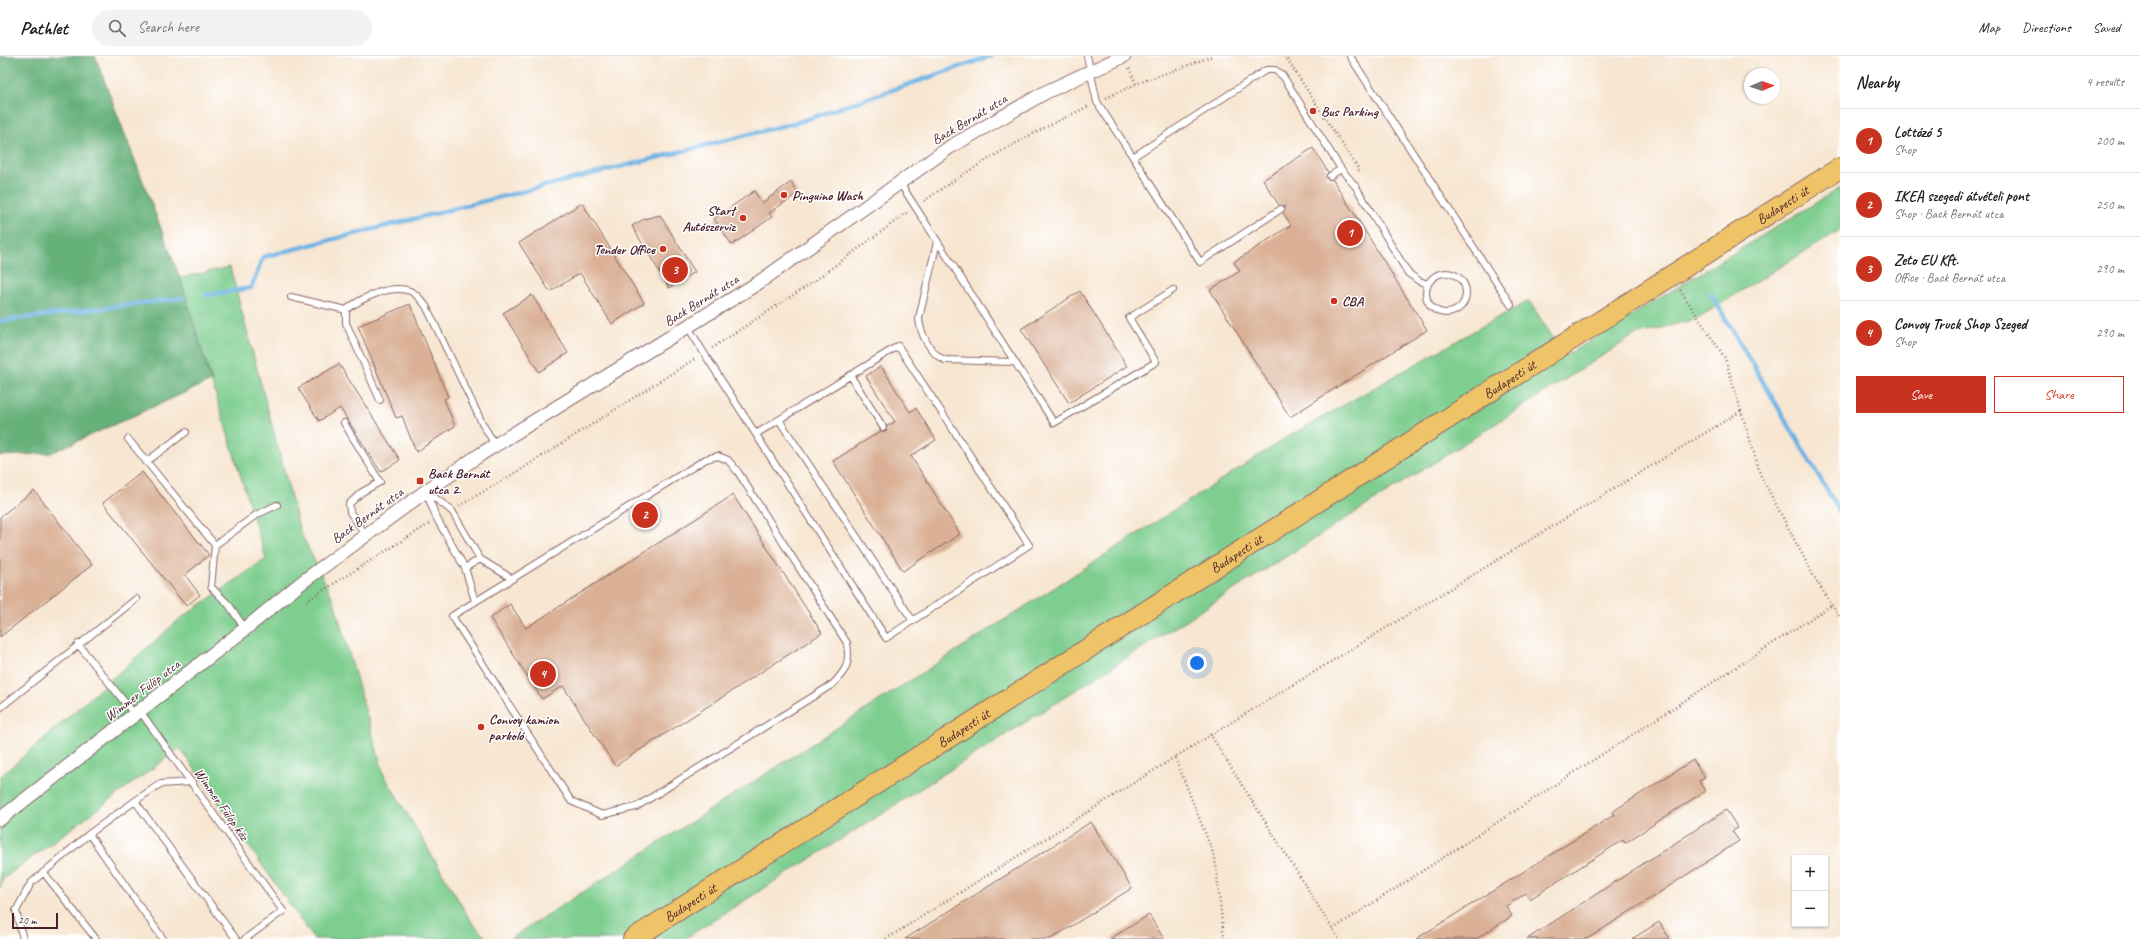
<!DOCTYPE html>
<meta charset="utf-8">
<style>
body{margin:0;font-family:Caveat,sans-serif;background:#f2f2f2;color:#202124}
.controls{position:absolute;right:12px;bottom:12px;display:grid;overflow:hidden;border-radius:0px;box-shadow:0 1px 3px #0004}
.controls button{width:36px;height:36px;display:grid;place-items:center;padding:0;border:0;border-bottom:1px solid #e0e0e0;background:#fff;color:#202124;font:20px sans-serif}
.compass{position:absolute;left:1744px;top:12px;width:36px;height:36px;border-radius:50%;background:#fff;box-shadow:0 1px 3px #0004;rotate:88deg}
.scale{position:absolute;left:12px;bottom:10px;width:46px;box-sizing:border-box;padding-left:4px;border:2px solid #4a1f2b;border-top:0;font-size:11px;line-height:14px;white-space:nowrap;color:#4a1f2b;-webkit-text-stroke:3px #fff;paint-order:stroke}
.you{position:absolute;left:1197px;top:607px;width:14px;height:14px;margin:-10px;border:3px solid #fff;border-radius:50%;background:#1a73e8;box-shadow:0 0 0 6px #1a73e833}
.badge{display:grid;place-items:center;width:26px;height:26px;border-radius:50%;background:#c8321e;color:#fff;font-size:13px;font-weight:700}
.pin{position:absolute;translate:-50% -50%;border:2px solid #fff;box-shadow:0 1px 4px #0006}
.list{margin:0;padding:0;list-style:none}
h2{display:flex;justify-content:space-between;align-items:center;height:52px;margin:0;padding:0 16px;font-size:17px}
h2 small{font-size:13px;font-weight:400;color:#757577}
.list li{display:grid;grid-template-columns:26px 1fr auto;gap:12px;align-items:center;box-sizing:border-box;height:64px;padding:0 16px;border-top:1px solid #e0e0e0}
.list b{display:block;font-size:15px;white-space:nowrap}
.list p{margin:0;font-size:13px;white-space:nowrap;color:#757577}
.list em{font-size:13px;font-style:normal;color:#757577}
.actions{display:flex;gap:8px;padding:12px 16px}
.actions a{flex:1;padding:9px 0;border:1px solid #c8321e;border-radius:0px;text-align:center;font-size:14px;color:#c8321e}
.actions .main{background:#c8321e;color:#fff}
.icon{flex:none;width:22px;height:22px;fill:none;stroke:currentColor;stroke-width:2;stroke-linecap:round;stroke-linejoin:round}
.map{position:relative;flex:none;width:1840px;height:883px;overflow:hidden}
header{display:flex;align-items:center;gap:24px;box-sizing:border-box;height:56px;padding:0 20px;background:#fff;border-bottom:1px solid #e0e0e0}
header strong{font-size:19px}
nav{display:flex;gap:22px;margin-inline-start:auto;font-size:14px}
.search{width:280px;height:36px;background:#f2f2f2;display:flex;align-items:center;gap:10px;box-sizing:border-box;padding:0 14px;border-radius:22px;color:#757577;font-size:15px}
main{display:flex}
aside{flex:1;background:#fff}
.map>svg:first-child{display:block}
.green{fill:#7ece8f;stroke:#64765d}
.forest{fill:#66b17a;stroke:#586852}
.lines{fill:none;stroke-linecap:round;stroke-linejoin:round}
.stream{stroke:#6db4e4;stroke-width:4.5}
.building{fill:#dab196}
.lane-casing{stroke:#876565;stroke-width:8}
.street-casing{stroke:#876565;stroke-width:15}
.primary-casing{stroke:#876565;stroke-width:22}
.path{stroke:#876565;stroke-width:2.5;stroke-dasharray:1 3;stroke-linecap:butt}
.lane{stroke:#fff;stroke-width:6}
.street{stroke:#fff;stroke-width:13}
.primary{stroke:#efc469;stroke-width:20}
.poi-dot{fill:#c8321e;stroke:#fff;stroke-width:1.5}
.labels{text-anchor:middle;stroke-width:3;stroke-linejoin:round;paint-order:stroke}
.poi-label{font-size:14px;font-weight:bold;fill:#4a1f2b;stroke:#fff;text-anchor:start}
.street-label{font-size:14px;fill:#4a1f2b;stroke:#fff}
</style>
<header>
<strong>Pathlet</strong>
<div class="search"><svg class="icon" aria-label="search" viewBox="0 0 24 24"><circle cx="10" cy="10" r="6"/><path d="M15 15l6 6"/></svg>Search here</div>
<nav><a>Map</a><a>Directions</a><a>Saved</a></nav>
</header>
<main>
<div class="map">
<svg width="1840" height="883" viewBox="0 0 1840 883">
<rect width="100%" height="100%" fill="#fff"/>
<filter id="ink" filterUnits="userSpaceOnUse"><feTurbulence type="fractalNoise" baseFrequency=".025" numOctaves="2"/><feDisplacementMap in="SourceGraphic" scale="8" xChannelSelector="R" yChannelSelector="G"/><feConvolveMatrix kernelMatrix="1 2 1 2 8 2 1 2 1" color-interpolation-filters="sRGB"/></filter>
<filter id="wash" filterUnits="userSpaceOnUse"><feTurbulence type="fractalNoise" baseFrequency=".012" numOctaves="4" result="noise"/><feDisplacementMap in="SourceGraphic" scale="16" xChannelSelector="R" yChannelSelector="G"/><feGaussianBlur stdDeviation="0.9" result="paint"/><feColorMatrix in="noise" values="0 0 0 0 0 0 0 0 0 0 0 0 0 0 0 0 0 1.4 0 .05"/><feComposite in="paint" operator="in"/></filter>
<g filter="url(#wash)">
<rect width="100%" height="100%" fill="#f7e6d1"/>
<path class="green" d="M1840 132V174L1696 263 1635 279 684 883H510L1286 382 1495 263 1529 245 1565 300Z
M230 211 300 475 334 545 384 719 471 865 487 883H314L180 692 3 823 0 832V721L181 562 266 503 180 222Z"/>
<path class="forest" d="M0 0H95L180 222 211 325 51 397 0 400Z"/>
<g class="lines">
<path class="stream" d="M1711 238 1840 456
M206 239 251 232 263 201 802 65 991 0
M0 265 183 242"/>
</g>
<g id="blocks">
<path class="building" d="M1313 92 1328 116 1326 122 1333 124 1427 274 1290 361 1210 234 1240 215 1234 206 1291 169 1283 157 1285 151 1279 149 1263 124Z
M791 126 798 137 769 157 772 161 732 189 714 163 754 135 762 147Z
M582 147 644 247 612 268 580 217 550 236 519 187Z
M660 159 695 216 669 232 632 170 644 163Z
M1080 235 1127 310 1069 347 1021 273Z
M532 239 568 297 539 316 503 257Z
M410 248 448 341 444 343 455 370 416 396 402 360 396 362 358 270Z
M339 308 400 404 381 416 340 352 319 365 298 332Z
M881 310 910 356 916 352 936 384 911 400 960 478 903 515 833 405 881 375H886L887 370 895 366 866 320Z
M142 416 209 499 185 519 200 539 186 550 103 447Z
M34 434 92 509 0 581V461Z
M733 439 822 577 615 710 563 630 542 643 490 562 510 548 526 572Z
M1693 704 1705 722 1699 725 1705 735 1625 787 1623 784 1530 843 1526 837 1506 850 1512 860 1476 883H1416L1614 759 1612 756Z
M1726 754 1738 772 1732 775 1739 785 1640 849 1587 883H1527Z
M1091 766 1132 832 1051 883H905Z
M1149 859 1164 883H1110Z
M1659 866 1670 883H1632Z"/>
</g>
</g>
<g filter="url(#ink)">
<use href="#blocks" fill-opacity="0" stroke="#876565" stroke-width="1"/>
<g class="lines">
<g class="lane-casing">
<path id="lane" d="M1087 0 1097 46 1133 101 1266 14H1275L1283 20 1341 113 1356 131 1408 217 1419 225 1428 228
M1350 0 1511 249
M1133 101 1200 206 1281 153
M1330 120 1341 113
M900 127 1054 367 1156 306 1129 262 1173 234
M937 186 919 262C920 277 930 298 945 304L1014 306
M1426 237a20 20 0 1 1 40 0a20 20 0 1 1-40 0Z
M291 241 346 254
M688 271 704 297 886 582 1029 489 898 290 756 378
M850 319 883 371
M380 344 346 267V254C361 242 391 228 410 235 416 237 422 245 426 250L483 369 496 390
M779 364 913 565
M344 367 380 426 362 436 349 448 350 456 366 480
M128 383 215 489
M718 400 728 404 738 416 847 587C850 608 847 613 833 628L636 751 602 759 571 745 452 560 706 403Z
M146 406 186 376
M426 435 452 455 480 503 511 522
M426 436 437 463 465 512 475 545
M465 512 480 503
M245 573 229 549 211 531 215 489 256 459 277 449
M78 588 135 659
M0 652 136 543
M140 655 283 855 245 883
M135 745 236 883
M89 778 163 883
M44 817 96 883
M23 883 16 855 31 827 89 778 135 745 160 728 192 726"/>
</g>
<g class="street-casing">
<path id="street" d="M0 763 245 573 301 527 426 435 481 398 758 227 950 91 1046 36 1124 0"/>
</g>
<g class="primary-casing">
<g id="primary">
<path id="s1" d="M633 883 1840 112"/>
</g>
</g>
<path class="path" d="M1285 0 1359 114 1357 116
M1129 12 1136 28
M1106 42 1136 28 1213 0
M924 145C976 108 1031 77 1089 50
M1680 234 1725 302 1761 420 1813 519 1840 562
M712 292 810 228 908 156
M459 450 525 411 696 302
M306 545 429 468
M1210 678 1339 883
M1333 873 1832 549
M886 883 1175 701
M1224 883 1215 802 1175 701 1741 355"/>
<use href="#lane" class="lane"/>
<use href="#street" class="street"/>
<use href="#primary" class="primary"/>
</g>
</g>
<g class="poi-dot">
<circle cx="1313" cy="55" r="4"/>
<circle cx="784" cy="139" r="4"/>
<circle cx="743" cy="162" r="4"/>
<circle cx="663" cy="193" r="4"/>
<circle cx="1334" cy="245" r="4"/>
<rect x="416" y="421" width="8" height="8" rx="2"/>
<circle cx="481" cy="671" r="4"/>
</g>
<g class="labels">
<g class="poi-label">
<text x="1321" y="60">Bus Parking</text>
<text x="792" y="144">Pinguino Wash</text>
<text x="735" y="159" text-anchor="end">Start<tspan x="735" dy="16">Autószerviz</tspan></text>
<text x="655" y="198" text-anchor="end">Tender Office</text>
<text x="1342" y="250">CBA</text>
<text x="428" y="422">Back Bernát<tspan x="428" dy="16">utca 2.</tspan></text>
<text x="489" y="668">Convoy kamion<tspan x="489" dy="16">parkoló</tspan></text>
</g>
<g class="street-label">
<text transform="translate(969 63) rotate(-31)" y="5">Back Bernát utca</text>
<text dy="5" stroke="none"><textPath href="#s1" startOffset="1364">Budapesti út</textPath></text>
<text transform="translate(701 244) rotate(-32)" y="5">Back Bernát utca</text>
<text dy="5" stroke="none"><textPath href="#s1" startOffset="1040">Budapesti út</textPath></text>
<text transform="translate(367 459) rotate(-36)" y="5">Back Bernát utca</text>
<text dy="5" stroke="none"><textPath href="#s1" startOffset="716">Budapesti út</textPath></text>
<text transform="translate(142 634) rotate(-38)" y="5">Wimmer Fülöp utca</text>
<text dy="5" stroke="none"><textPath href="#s1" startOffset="392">Budapesti út</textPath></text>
<text transform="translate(222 748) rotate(55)" y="5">Wimmer Fülöp köz</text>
<text dy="5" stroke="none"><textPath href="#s1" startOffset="68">Budapesti út</textPath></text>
</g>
</g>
</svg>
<div class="controls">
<button>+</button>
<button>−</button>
</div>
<svg class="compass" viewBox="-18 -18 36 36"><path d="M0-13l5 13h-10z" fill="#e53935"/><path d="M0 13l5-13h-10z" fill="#757577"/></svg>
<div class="scale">20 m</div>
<div class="you"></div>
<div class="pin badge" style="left:1350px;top:177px">1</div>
<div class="pin badge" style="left:645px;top:459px">2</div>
<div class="pin badge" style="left:675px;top:214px">3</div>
<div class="pin badge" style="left:543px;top:618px">4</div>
</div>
<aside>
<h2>Nearby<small>4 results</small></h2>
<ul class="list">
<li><span class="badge">1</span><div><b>Lottózó 5</b><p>Shop</p></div><em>200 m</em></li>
<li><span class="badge">2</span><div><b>IKEA szegedi átvételi pont</b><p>Shop · Back Bernát utca</p></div><em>250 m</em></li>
<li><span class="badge">3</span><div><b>Zeto EU Kft.</b><p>Office · Back Bernát utca</p></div><em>290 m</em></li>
<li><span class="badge">4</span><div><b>Convoy Truck Shop Szeged</b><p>Shop</p></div><em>290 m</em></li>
</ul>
<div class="actions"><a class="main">Save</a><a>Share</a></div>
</aside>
</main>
